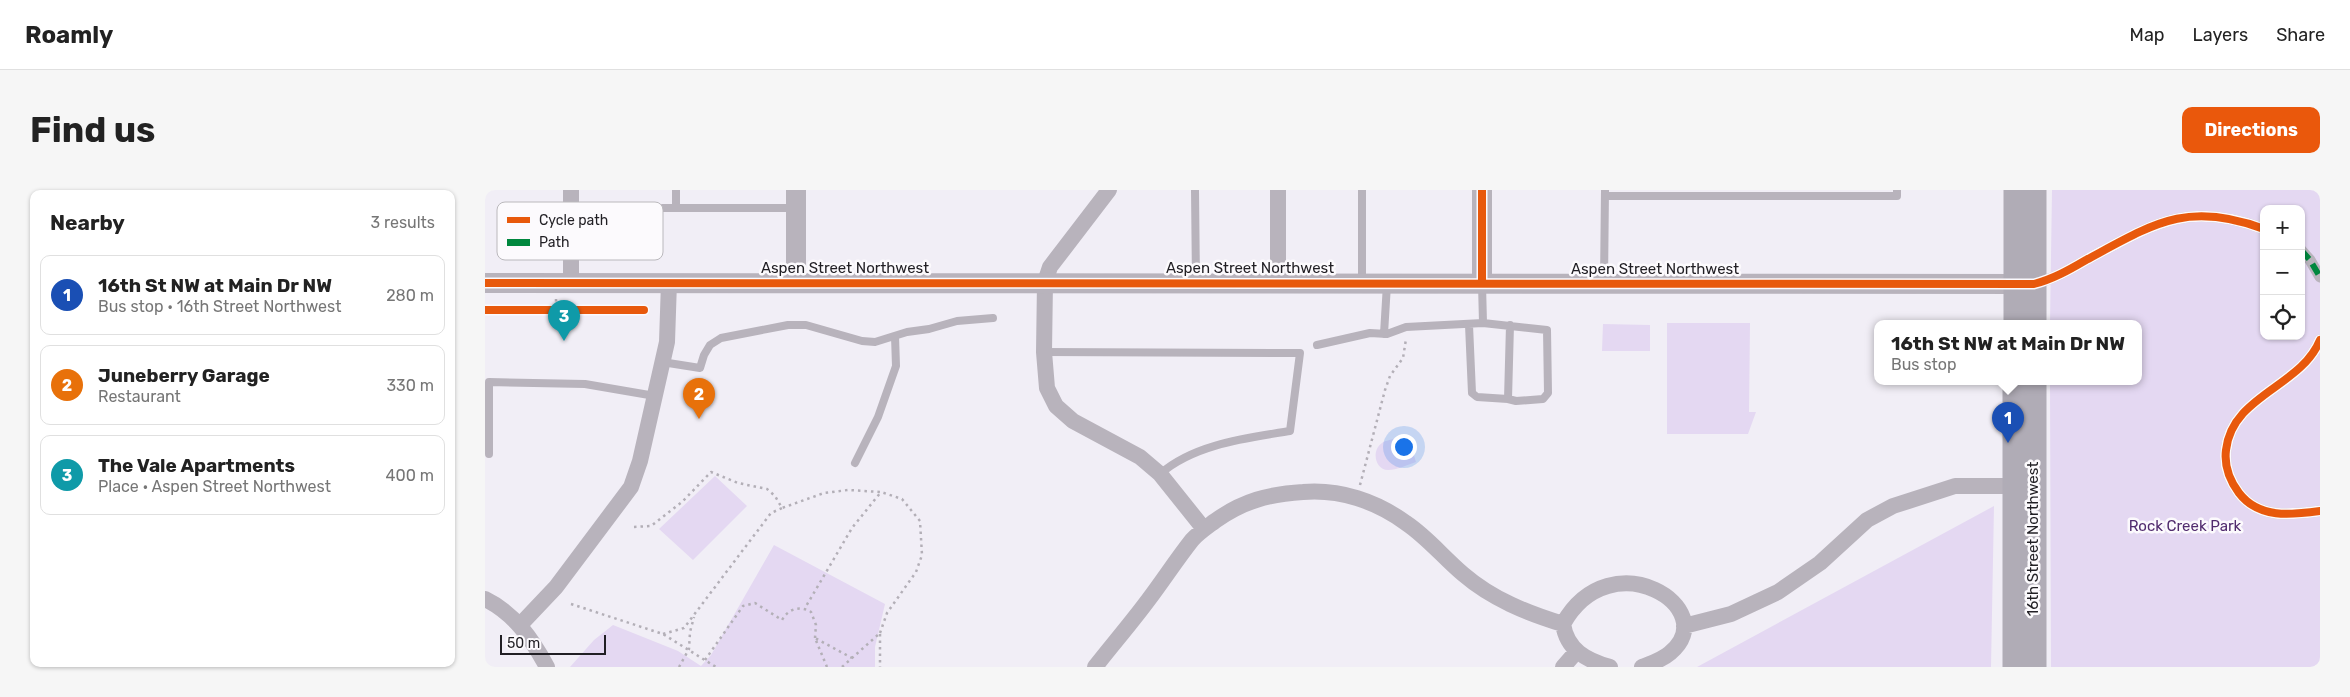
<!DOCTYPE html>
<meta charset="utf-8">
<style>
body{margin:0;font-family:Rubik,sans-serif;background:#f6f6f6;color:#222}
.controls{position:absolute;right:15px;top:15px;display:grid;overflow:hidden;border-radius:10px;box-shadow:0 1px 4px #0004}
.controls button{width:45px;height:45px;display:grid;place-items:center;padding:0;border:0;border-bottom:1px solid #e0e0e0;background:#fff;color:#222;font:25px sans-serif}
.scale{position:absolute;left:15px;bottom:12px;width:106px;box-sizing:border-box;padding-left:5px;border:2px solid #211f24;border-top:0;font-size:14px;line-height:18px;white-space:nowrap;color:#211f24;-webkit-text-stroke:4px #fcfafd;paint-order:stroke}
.you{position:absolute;left:918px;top:256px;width:18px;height:18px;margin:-12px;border:4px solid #fff;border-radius:50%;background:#1a73e8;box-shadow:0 0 0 8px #1a73e833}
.badge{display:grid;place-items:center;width:32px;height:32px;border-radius:50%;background:#ea580c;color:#fff;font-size:16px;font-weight:700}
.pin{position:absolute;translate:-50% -41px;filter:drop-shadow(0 1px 2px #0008)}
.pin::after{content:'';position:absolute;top:26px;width:18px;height:15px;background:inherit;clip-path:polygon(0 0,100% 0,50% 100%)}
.popup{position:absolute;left:1389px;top:130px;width:268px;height:65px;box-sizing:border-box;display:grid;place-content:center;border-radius:10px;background:#fff;filter:drop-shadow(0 1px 4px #0005);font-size:16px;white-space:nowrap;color:#767676}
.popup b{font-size:19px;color:#222}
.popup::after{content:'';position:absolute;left:50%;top:100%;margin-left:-10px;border:10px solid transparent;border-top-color:#fff}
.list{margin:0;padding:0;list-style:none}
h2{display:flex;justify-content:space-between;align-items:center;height:65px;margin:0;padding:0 20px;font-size:21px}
h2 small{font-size:16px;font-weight:400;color:#767676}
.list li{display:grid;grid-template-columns:32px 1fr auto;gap:15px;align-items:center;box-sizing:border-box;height:80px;margin:0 10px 10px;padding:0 10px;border:1px solid #e0e0e0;border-radius:10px}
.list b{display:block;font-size:19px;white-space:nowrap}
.list p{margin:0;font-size:16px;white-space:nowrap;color:#767676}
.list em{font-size:16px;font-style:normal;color:#767676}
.icon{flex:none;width:28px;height:28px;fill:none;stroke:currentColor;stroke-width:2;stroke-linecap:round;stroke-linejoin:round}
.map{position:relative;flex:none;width:1835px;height:477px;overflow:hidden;border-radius:10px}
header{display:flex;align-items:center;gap:30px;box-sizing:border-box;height:70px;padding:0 25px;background:#fff;border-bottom:1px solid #e0e0e0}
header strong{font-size:24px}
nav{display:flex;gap:28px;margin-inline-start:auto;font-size:18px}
.intro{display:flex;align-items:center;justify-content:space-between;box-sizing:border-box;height:120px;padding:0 30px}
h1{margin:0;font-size:35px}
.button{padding:12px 22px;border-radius:10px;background:#ea580c;color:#fff;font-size:18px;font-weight:700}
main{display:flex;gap:30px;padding:0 30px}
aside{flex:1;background:#fff;border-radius:10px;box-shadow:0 1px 4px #0004}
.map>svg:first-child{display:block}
.green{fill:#e4d8f2;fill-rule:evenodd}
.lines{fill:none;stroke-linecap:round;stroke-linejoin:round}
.path{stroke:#b3afb7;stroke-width:2.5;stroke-dasharray:2.5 4;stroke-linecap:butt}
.service{stroke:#b8b3bc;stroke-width:8}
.pedestrian{stroke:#b8b3bc;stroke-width:11}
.minor{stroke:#b8b3bc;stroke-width:16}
.tertiary{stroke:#b8b3bc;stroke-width:20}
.primary{stroke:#b0acb6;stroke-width:25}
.quiet{stroke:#00873e;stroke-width:6;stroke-dasharray:12 6;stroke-linecap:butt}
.cycleway-casing{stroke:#fcfafd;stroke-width:11}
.cycleway{stroke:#e8590c;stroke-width:8}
.labels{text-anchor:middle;stroke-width:5;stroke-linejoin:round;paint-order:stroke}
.street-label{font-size:15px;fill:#211f24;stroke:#fcfafd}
.park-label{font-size:15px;fill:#512b6e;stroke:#fcfafd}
.key{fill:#fcfafd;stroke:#bab8bc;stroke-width:1}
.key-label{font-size:14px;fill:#211f24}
</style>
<header>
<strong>Roamly</strong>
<nav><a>Map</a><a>Layers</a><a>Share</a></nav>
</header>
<div class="intro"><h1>Find us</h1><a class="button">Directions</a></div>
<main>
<aside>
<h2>Nearby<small>3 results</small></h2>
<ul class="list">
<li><span class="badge" style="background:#1a4fb4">1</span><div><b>16th St NW at Main Dr NW</b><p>Bus stop · 16th Street Northwest</p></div><em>280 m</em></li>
<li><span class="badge" style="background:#e8710a">2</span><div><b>Juneberry Garage</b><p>Restaurant</p></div><em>330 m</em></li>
<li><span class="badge" style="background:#0f9aa8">3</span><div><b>The Vale Apartments</b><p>Place · Aspen Street Northwest</p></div><em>400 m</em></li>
</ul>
</aside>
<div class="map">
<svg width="1835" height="477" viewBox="0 0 1835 477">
<rect width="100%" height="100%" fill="#f1eef6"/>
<path class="green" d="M1567 0H1835V477H1566L1565 192H1653V134H1565ZM1779 19H1816V146H1779Z
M1182 133H1265L1264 222H1271L1263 244H1182Z
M1118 134 1165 135V161H1117Z
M908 249 925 252 931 272C922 275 912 280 903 280 890 280 886 260 897 253 899 251 905 250 908 249Z
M230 286 262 316 208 370 174 339Z
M1509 316 1506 477H1212Z
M289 355 400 414 390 457V477H85L109 450 128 435 193 461 216 476 226 465Z"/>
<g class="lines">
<path class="path" d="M71 109V120
M875 295 900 200 905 186 918 168 921 149
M149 337 166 336 197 312 226 282 253 293 282 299 290 306 297 318 339 303 363 300 396 302 367 338 320 418
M86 414 178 444 231 477
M395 443 402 423 431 382 437 365 435 331 417 309 396 302
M178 444 199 438 286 323 297 318
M220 470 258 416 270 413 297 430C303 419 315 415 326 422L331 435 330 448
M194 477 204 459 205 442 209 427
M342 477 330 448 367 468
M357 477 395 443V477"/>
<path class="service" d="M710 0 711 92
M877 0V92
M1120 6H1412V0
M86 18H309
M191 18V0
M1119 92 1120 0
M997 94 998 133
M984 135 987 203 992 207 1023 209
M899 144 902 94
M832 155 885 143 902 144 921 137 998 133 1062 140 1063 203 1058 209 1031 211 1023 209 1025 135
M559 162 815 163 805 241C762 248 709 254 675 284
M177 172 215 178 219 165 225 155 236 148 303 135H321L377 151 390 152 422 142 444 139 472 131 508 128
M4 264V192L100 194 170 206
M370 273 393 227 411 176 410 146"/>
<path class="pedestrian" d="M1816 60 1825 70 1835 87
M1549 94C1568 89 1584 80 1601 70 1668 34 1702 10 1779 39
M1835 150C1816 197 1747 205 1741 260 1739 276 1745 291 1754 303 1774 329 1806 325 1835 321"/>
<path class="minor" d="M624 0 565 77 560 92 559 162 562 198 571 216 588 231 655 267 675 284 719 339
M86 92V0
M793 92V0
M0 409C29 423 47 449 62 477
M35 435 71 397 146 297 155 271 182 152 184 92
M1199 436 1246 424 1293 402 1335 373 1382 330 1408 316 1470 296H1540
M610 477C628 454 647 432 664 409 679 389 692 369 707 350 713 343 722 337 730 331 758 311 784 304 818 302 855 299 891 311 921 333 942 347 958 367 978 384 1007 409 1042 423 1078 434
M1078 477 1092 461
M1125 477C1101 470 1082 460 1078 434 1126 348 1239 419 1185 463 1177 470 1167 473 1157 477"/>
<path class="tertiary" d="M311 0V92
M997 0V92
M0 93 1545 94"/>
<path class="primary" d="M1531 134V0
M1549 134V0
M1530 477V192
M1549 477V192"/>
<path class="quiet" d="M1816 60 1825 70 1835 87"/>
<g class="cycleway-casing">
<path id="cycleway" d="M997 0V92
M0 93 1549 94C1568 89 1584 80 1601 70 1668 34 1702 10 1779 39
M0 120H159
M1835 150C1816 197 1747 205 1741 260 1739 276 1745 291 1754 303 1774 329 1806 325 1835 321"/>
</g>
<use href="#cycleway" class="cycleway"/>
</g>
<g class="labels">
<g class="street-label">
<text x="360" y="83">Aspen Street Northwest</text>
<text x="765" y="83">Aspen Street Northwest</text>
<text x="1170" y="84">Aspen Street Northwest</text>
<text transform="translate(1548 349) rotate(-90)" y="5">16th Street Northwest</text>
</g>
<g class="park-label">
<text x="1700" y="341">Rock Creek Park</text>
</g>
</g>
<rect x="12" y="12" width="166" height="58" rx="8" class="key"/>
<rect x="22" y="27" width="23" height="6" fill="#e8590c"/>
<rect x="22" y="49" width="23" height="7" fill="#00873e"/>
<g class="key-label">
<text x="54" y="35">Cycle path</text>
<text x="54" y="57">Path</text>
</g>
</svg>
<div class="controls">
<button>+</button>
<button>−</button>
<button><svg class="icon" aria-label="locate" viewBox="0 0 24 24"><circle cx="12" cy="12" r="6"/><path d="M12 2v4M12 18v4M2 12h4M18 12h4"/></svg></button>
</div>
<div class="scale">50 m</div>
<div class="you"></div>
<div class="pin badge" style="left:1523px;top:253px;background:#1a4fb4">1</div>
<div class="popup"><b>16th St NW at Main Dr NW</b>Bus stop</div>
<div class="pin badge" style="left:214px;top:229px;background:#e8710a">2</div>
<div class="pin badge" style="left:79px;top:151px;background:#0f9aa8">3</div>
</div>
</main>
